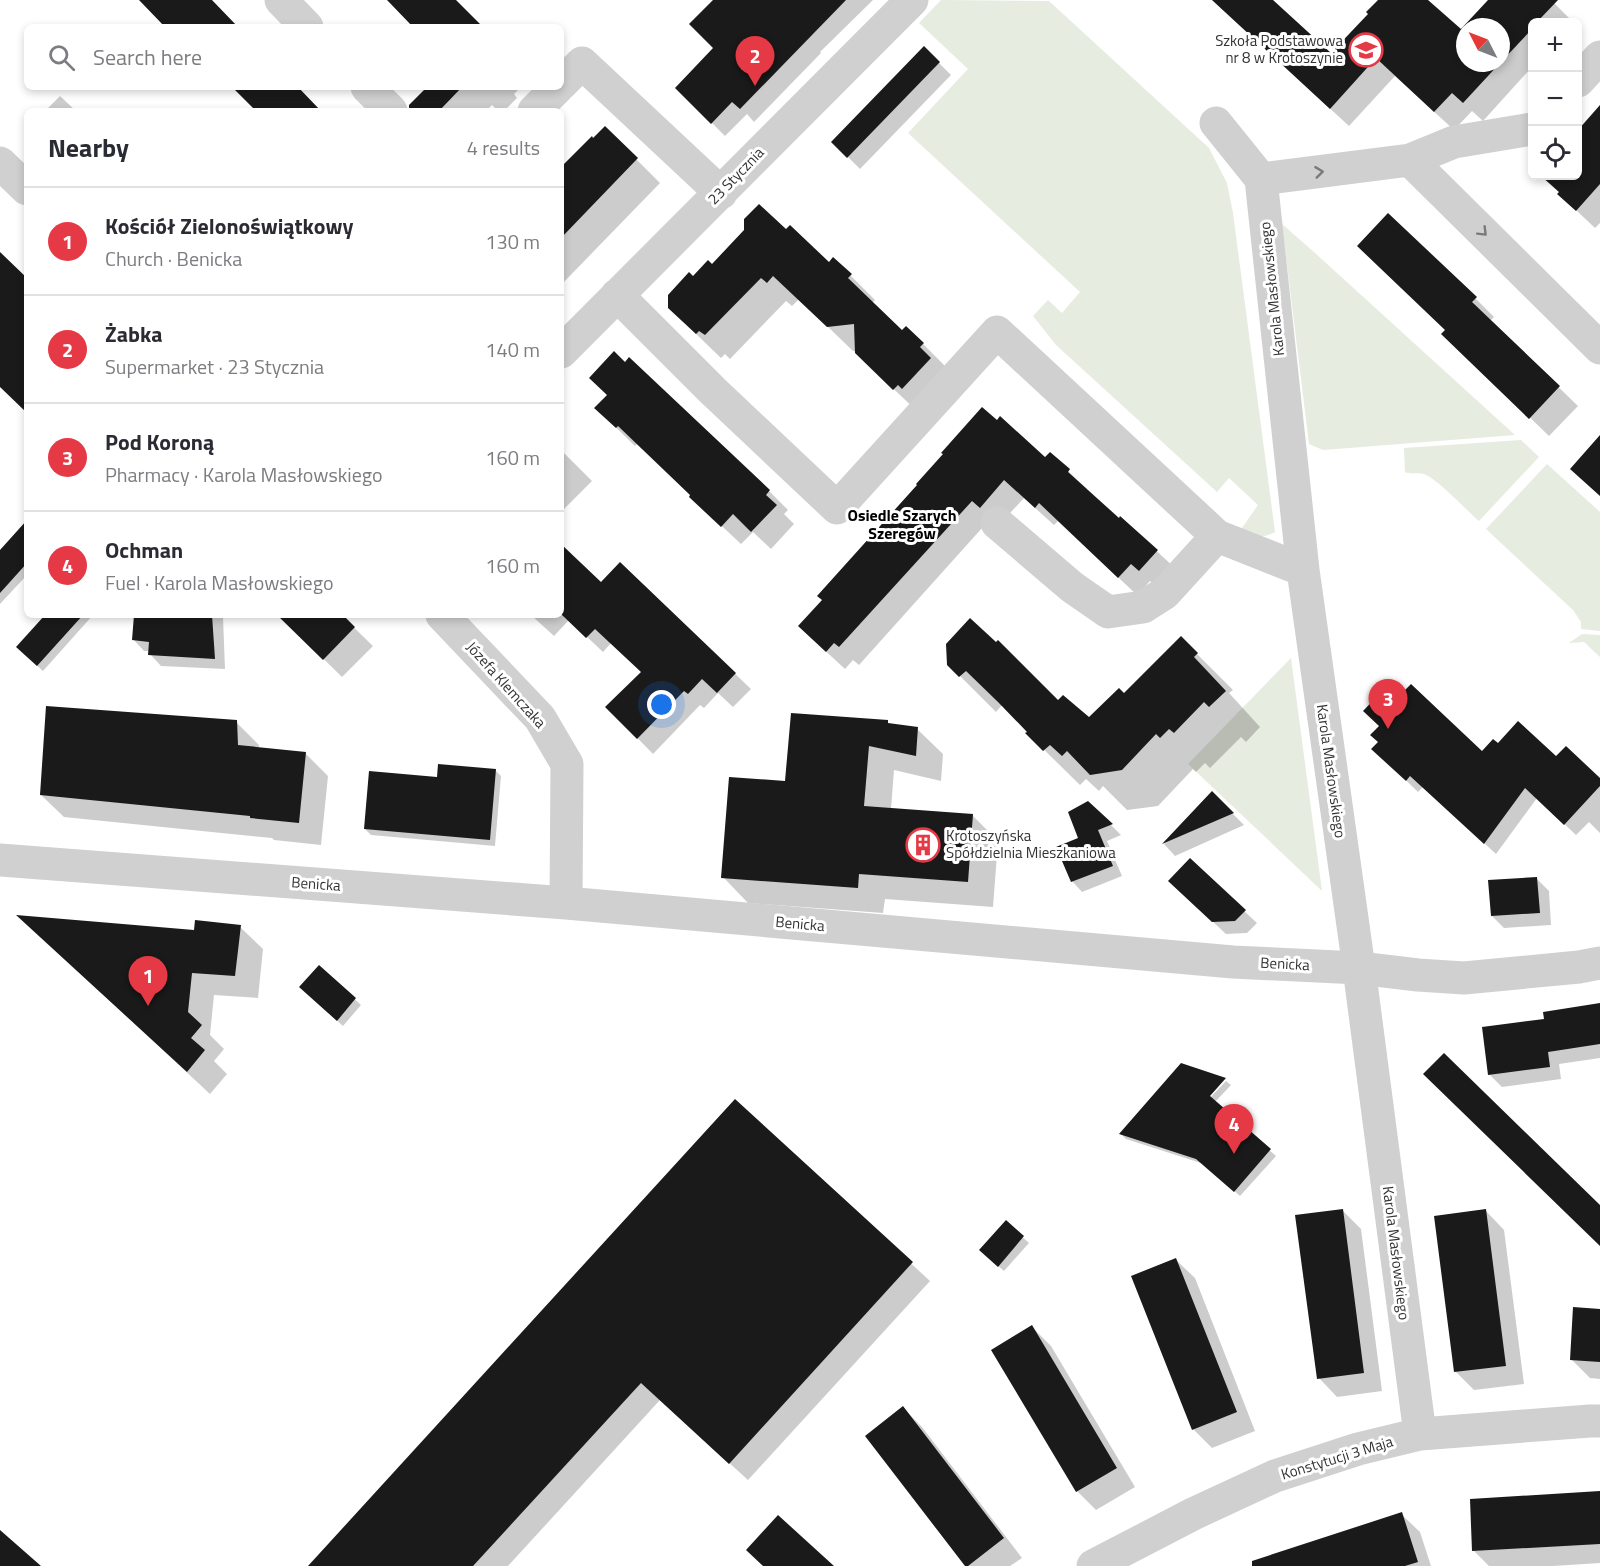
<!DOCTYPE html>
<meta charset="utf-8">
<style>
body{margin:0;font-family:"Titillium Web",sans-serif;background:#f2f2f3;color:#2b2b33}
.controls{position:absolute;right:18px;top:18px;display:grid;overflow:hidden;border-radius:9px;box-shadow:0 3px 9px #0003}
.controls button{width:54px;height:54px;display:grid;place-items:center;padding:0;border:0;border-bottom:2px solid #e1e1e2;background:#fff;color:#2b2b33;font:30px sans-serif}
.compass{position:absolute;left:1456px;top:18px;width:54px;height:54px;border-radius:50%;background:#fff;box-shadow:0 3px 9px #0003;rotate:312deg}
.you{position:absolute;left:662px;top:705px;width:21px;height:21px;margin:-15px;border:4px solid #fff;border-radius:50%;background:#1a73e8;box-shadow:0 0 0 9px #1a73e833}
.badge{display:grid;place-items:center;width:39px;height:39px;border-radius:50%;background:#e63946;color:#fff;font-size:20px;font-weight:700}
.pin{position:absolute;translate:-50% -50px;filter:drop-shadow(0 2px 3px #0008)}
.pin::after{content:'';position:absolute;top:32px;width:21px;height:18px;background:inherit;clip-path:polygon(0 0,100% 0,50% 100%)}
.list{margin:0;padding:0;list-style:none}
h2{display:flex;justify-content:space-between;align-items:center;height:78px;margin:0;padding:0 24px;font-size:26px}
h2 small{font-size:20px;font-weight:400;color:#7c7c81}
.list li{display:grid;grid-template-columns:39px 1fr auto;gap:18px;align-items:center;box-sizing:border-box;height:108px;padding:0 24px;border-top:2px solid #e1e1e2}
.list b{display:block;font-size:22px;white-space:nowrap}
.list p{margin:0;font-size:20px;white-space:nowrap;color:#7c7c81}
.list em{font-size:20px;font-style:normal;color:#7c7c81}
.icon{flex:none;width:33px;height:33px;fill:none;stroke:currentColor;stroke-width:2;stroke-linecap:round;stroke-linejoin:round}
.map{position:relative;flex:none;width:1600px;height:1566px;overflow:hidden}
.search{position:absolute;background:#fff;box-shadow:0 3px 9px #0003;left:24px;top:24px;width:540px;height:66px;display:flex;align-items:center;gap:15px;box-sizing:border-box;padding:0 21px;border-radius:9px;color:#7c7c81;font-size:22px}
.panel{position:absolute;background:#fff;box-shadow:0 3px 9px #0003;left:24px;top:108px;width:540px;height:510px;border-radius:9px}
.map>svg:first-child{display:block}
.green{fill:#e6ecdf}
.shadow{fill:#0003}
.building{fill:#1a1a1a}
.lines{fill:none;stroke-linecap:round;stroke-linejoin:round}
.minor{stroke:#d0d0d0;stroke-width:33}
.oneway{stroke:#7a7a7a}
.labels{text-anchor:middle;stroke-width:6;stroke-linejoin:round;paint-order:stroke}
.poi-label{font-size:15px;fill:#333;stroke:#fff;text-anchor:end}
.street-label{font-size:15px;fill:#333;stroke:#fff}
.neighbourhood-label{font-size:16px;font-weight:bold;fill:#000;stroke:#fff}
</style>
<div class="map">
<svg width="1600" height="1566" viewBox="0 0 1600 1566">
<rect width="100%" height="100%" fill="#fff"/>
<path class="green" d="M941 0 1049 1 1209 148 1227 183 1233 213 1275 532C1261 539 1257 536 1243 531L1242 528 1258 505 1229 478 1217 492 1056 345 1033 316 1048 300 1062 313 1080 292 908 133 968 69 919 23Z
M1282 224 1315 253 1515 435 1323 450 1309 444Z
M1521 440 1539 457 1479 521C1466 510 1439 480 1424 474 1418 472 1411 475 1405 472L1404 448Z
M1547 464 1600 512V631L1581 629V622L1573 610 1486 529Z
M1582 634 1600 635V657L1584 642 1569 643Z
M1291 658 1322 891 1188 764Z"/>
<path class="shadow" d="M715 0H873L820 52 821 53 754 122 747 114 725 136 677 88 715 48Z
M1212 0H1271L1331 55 1370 14 1380 0H1427L1461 31 1465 27V63H1501V27H1465L1490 0H1551L1573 22H1532V67L1483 121 1472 111 1454 130 1395 76 1349 126Z
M924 48 951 75 860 169 833 142Z
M429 87H521L514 94 517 98 504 111H498L492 105 486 111H415Z
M60 96 76 111H45Z
M1600 107V223L1595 228 1578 212 1543 176H1578V132Z
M605 128 660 183 561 285V169Z
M786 231 829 264 834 259 875 300 872 303 903 332 923 344 948 369 919 413 882 378 856 351H853L799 299 792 306 786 301 730 359 725 354 721 358 669 308 693 278 712 266Z
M1377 264 1475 298 1494 317 1490 321 1578 406 1549 436 1462 352 1446 330Z
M596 408 769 491 788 510 784 514 794 524 771 549 753 532 741 544 710 515 692 495 637 444 635 446Z
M561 450 592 481 561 512Z
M1050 454 1087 489 1086 490 1119 520 1121 518 1176 569 1158 589 1150 581 1137 595 1058 521 1054 525 1024 498 999 525 991 518 859 665 853 660 845 669 819 645 919 485 1045 459Z
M27 522V575L0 604V552Z
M561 550 601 584 620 564 751 689 733 707 718 693 704 708 700 705 653 754 607 707 642 672 611 643 603 652 569 620 554 636 531 615H561Z
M47 615H93L43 671 23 653Z
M135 615H221L223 617 225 669 161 666 150 654V651H144L133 639Z
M279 615H341L373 646 342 677Z
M1181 638 1233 690 1229 693 1260 727 1246 742 1241 737 1210 768 1205 763 1196 772 1193 769 1158 806 1127 810 1103 786 1099 791 1086 779 1080 785 1027 733 1029 732 1002 705 996 712 948 664 1058 702 1089 719 1124 695Z
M1398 699 1482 753 1498 745 1556 758 1600 780V833L1589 822 1576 835 1537 798 1496 854 1423 787 1418 792 1385 760 1380 742 1381 726Z
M236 722 259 745V749L305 753 328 776 321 845 274 840 272 838 64 817 41 795Z
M887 722 890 725 917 729 943 754 941 781 894 770 891 809 972 815 998 841 993 907 885 899 883 913 748 903 723 877Z
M495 770 501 776 495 846 371 835 365 829 438 779Z
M1212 793 1244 825 1175 856 1164 844Z
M1088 802 1121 835 1107 841 1122 876 1082 892 1072 881Z
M1536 878 1549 891 1551 925 1504 928 1492 916Z
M1182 893 1244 911 1257 923 1247 933 1226 934Z
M20 917 196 932 240 927 263 949 258 998 214 995 210 1035 224 1049 214 1061 227 1074 210 1094Z
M319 967 361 1005 343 1026 307 993Z
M1600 1006V1058L1559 1064 1561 1079 1502 1087 1489 1074 1545 1020Z
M1182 1065 1225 1080H1222L1204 1100 1206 1102 1226 1081 1231 1085 1215 1102 1276 1156 1240 1196 1204 1164 1126 1139 1121 1134Z
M735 1101 930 1281 748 1480 660 1400 508 1566H312Z
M1342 1210 1361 1229 1382 1391 1337 1397 1319 1378Z
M1486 1211 1504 1230 1524 1384 1474 1390 1456 1372Z
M1006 1222 1029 1243 1004 1271 987 1256Z
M1176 1260 1195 1278 1255 1431 1212 1448 1194 1430 1133 1277Z
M1600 1311V1379L1590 1378 1571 1359Z
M1032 1327 1051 1346 1135 1487 1096 1510 1077 1491 993 1351Z
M903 1408 922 1427 1022 1558 1010 1566H967Z
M1600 1493V1563L1553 1566H1489L1474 1551Z
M1401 1514 1420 1532 1431 1566H1254Z"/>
<path class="building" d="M139 0H212L238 27H165Z
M387 0H456L483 27H413Z
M713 0H846L740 109 732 102 711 124 675 88 713 48 689 24Z
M1212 0H1273L1331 53 1368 14 1366 12 1378 0H1428L1461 29 1488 0H1558L1537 22H1533V28L1501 62V27H1465V63H1500L1463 103 1452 93 1434 112 1376 58 1330 109Z
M924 46 940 62 847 158 831 142Z
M232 87H298L321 111H256Z
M427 87H462L439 111H409V105Z
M1600 105V184L1576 211 1557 194 1559 192 1541 176H1578V130Z
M605 126 638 158 561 238V167L592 136 593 138Z
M759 204 786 229 790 225 829 262 833 257 852 274 848 278 902 330 906 326 924 343 920 347 931 358 902 389 898 385 893 390 855 353 854 324 827 327 773 276 767 283 761 278 705 335 699 331 696 334 668 308V295L689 272 693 276 708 260 712 264 744 230V219Z
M1388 213 1477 297 1472 302 1560 386 1529 419 1441 334 1445 330 1357 246Z
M0 252 27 278V413L0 387Z
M614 351 625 362 629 357 770 490 766 495 777 505 751 532 733 514 721 527 689 497 690 495 618 426 616 428 594 408 607 395 589 378Z
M982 407 997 420 1000 416 1045 457 1050 452 1070 469 1068 472 1119 518 1120 516 1158 550 1139 571 1131 564 1118 578 1039 503 1035 508 1004 480 980 508 972 501 839 647 834 643 826 652 798 626 822 600 817 596 917 485 916 484 943 454 941 453Z
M1600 435V496L1570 469Z
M27 520V563L0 593V550Z
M561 544 601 582 620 562 736 673 717 693 702 679 688 694 684 691 637 739 605 707 641 672 595 629 586 638 561 614Z
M45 615H83L37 666 16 647Z
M134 615H212L215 659 148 655 149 642 132 640Z
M277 615H343L355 627 323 660Z
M970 618 996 642 998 640 1058 700 1063 695 1089 717 1119 688 1124 693 1181 636 1198 653 1194 657 1226 691 1209 707 1204 702 1174 733 1169 729 1160 738 1156 734 1122 770 1090 775 1067 751 1062 756 1050 745 1043 751 1025 733 1027 732 998 702 966 671 959 677 947 665 946 644Z
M1411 684 1482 751 1493 739 1498 743 1518 721 1556 756 1566 746 1600 778V786L1564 825 1525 788 1484 844 1410 776 1406 781 1371 749 1378 742 1370 735 1379 726 1363 711 1387 686 1398 697Z
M46 706 237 720 238 745 306 752 299 823 250 818V816L40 795Z
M791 713 888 720V723L918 727 916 756 869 746 864 806 973 814 968 882 859 874 858 888 721 878 729 777 785 781Z
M438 764 496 769 490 840 364 829 369 771 437 777Z
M1212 791 1234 813 1162 844Z
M1088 801 1113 824 1098 830 1113 866 1071 882 1056 847 1078 838 1068 812Z
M1190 858 1246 910 1235 921 1212 922 1168 881Z
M1537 877 1540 913 1491 916 1488 880Z
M16 915 194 930 195 920 241 925 235 976 192 973 188 1012 202 1025 191 1038 205 1050 187 1072Z
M319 965 356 998 337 1021 299 987Z
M1600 1003V1044L1548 1052 1550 1067 1488 1075 1482 1027 1544 1019 1543 1012Z
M1444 1053 1600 1205V1246L1423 1074Z
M1181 1063 1226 1078 1210 1096 1271 1149 1234 1192 1196 1159 1119 1134Z
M735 1099 913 1262 729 1464 641 1383 473 1566H308Z
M1343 1209 1364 1373 1317 1379 1295 1215Z
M1486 1209 1506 1366 1454 1372 1434 1216Z
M1006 1220 1024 1236 998 1267 979 1250Z
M1176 1258 1237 1412 1192 1430 1131 1276Z
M1573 1307 1600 1309V1362L1570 1360Z
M1032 1325 1117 1468 1076 1492 991 1350Z
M903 1406 1004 1538 968 1566H965L865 1436Z
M1600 1491V1544L1472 1551 1470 1499Z
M1402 1512 1418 1562 1405 1566H1252V1561Z
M778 1515 834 1566H763L746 1550Z
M0 1530 41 1566H0Z"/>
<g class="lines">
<path class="minor" d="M281 0 307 27
M1578 81 1600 57
M561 84 582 63 721 193
M367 87 391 111
M534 111 558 87
M1216 123 1261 179 1303 570 1359 968 1420 1434
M1410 160 1454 142 1532 129
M0 163 27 189
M1261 179 1410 160 1600 348
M617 295 713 391 837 508 997 332 1217 536 1303 570
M561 352 912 0
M997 523 1072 587 1108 612 1143 607 1165 593 1217 536
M442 615 540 718 567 764 566 903
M0 860 566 903 1233 962 1359 968 1418 975 1464 978 1579 967 1600 963
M1093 1566 1193 1514 1275 1476 1358 1449 1420 1434 1590 1421H1600"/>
</g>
<defs><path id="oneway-chevron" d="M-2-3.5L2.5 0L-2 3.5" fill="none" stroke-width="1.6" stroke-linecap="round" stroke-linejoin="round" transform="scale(1.5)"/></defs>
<g class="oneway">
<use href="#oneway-chevron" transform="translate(1319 172) rotate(-7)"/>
<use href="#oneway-chevron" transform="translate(1483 232) rotate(45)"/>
</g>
<defs>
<g id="school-ring" transform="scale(1.725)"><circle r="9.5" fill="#fff" stroke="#e63946" stroke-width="1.5"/><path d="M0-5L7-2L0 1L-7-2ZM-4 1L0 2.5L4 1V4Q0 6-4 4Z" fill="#e63946"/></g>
<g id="building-ring" transform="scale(1.725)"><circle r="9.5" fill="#fff" stroke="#e63946" stroke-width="1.5"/><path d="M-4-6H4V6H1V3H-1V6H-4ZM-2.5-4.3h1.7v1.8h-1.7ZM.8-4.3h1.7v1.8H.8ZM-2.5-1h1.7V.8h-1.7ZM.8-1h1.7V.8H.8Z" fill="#e63946"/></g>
</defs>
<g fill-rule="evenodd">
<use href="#school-ring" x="1366" y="50"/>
<use href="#building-ring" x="923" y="845"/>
</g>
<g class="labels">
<g class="poi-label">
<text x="1343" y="46">Szkoła Podstawowa<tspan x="1343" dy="17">nr 8 w Krotoszynie</tspan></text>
<text x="946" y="841" text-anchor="start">Krotoszyńska<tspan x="946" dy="17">Spółdzielnia Mieszkaniowa</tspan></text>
</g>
<g class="street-label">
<text transform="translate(736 176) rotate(-46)" y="5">23 Stycznia</text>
<text transform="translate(1272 289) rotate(-96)" y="5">Karola Masłowskiego</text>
<text transform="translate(506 685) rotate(48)" y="5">Józefa Klemczaka</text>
<text transform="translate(1331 771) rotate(82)" y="5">Karola Masłowskiego</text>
<text transform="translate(316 884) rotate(4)" y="5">Benicka</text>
<text transform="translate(800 924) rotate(5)" y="5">Benicka</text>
<text transform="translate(1285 964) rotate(3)" y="5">Benicka</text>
<text transform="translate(1396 1253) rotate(83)" y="5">Karola Masłowskiego</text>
<text transform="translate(1337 1458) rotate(-17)" y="5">Konstytucji 3 Maja</text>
</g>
<g class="neighbourhood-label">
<text x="902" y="521">Osiedle Szarych<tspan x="902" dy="18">Szeregów</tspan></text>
</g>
</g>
</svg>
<div class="controls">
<button>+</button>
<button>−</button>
<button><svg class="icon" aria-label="locate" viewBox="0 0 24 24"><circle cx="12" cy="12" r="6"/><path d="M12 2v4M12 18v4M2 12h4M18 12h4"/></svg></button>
</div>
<svg class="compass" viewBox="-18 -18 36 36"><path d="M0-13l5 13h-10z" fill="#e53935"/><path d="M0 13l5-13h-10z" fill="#7c7c81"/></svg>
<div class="you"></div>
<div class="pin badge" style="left:148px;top:1006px">1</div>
<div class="pin badge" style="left:755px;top:86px">2</div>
<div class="pin badge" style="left:1388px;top:729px">3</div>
<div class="pin badge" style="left:1234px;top:1154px">4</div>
<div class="search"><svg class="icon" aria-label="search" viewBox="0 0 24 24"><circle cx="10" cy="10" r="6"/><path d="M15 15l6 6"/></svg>Search here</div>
<section class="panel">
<h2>Nearby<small>4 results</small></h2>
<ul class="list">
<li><span class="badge">1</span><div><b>Kościół Zielonoświątkowy</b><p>Church · Benicka</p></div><em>130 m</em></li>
<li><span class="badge">2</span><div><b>Żabka</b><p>Supermarket · 23 Stycznia</p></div><em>140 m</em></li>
<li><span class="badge">3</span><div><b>Pod Koroną</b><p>Pharmacy · Karola Masłowskiego</p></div><em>160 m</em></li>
<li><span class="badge">4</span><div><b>Ochman</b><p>Fuel · Karola Masłowskiego</p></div><em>160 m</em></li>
</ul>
</section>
</div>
